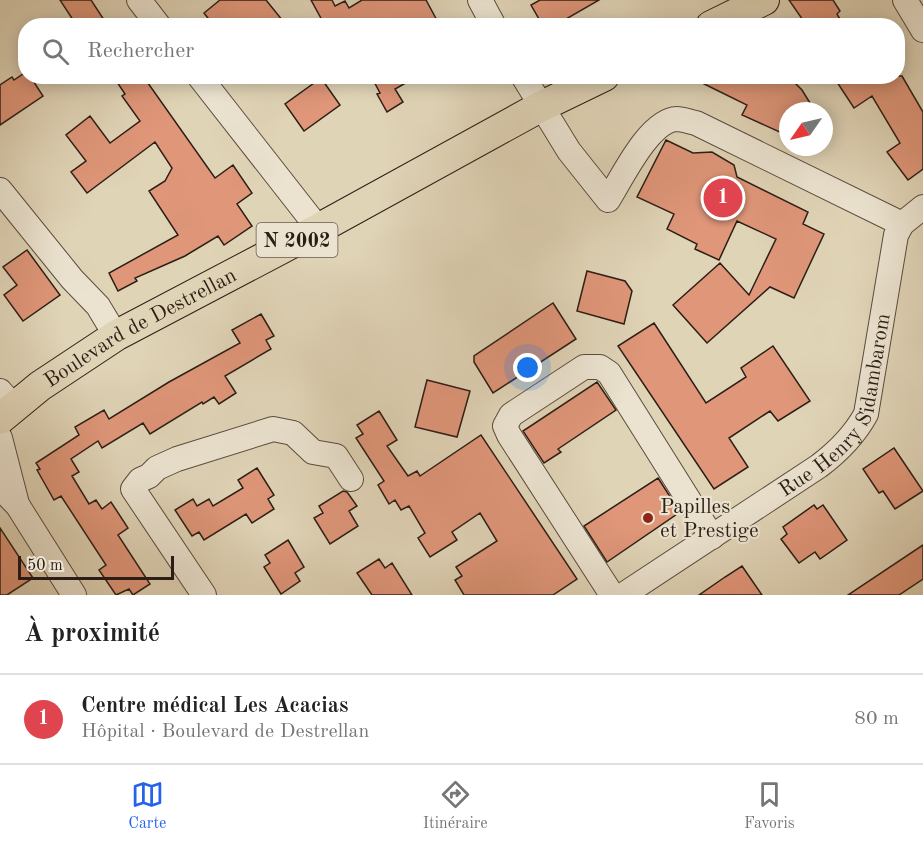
<!DOCTYPE html>
<html lang="fr">
<meta charset="utf-8">
<style>
body{margin:0;font-family:"Old Standard TT",serif;background:#f6f6f6;color:#222}
.compass{position:absolute;left:779px;top:102px;width:54px;height:54px;border-radius:50%;background:#fff;box-shadow:0 3px 15px #0003;rotate:236deg}
.scale{position:absolute;left:18px;bottom:15px;width:156px;box-sizing:border-box;padding-left:6px;border:3px solid #2c1e16;border-top:0;font-size:16px;line-height:21px;white-space:nowrap;color:#2c1e16;-webkit-text-stroke:4px #ebe3d0;paint-order:stroke}
.you{position:absolute;left:528px;top:368px;width:21px;height:21px;margin:-15px;border:4px solid #fff;border-radius:50%;background:#1a73e8;box-shadow:0 0 0 9px #1a73e833}
.badge{display:grid;place-items:center;width:39px;height:39px;border-radius:50%;background:#2563eb;color:#fff;font-size:20px;font-weight:700}
.pin{position:absolute;translate:-50% -50%;border:3px solid #fff;box-shadow:0 2px 6px #0006}
.list{margin:0;padding:0;list-style:none}
h2{display:flex;justify-content:space-between;align-items:center;height:78px;margin:0;padding:0 24px;font-size:26px}
h2 small{font-size:20px;font-weight:400;color:#767676}
.list li{display:grid;grid-template-columns:39px 1fr auto;gap:18px;align-items:center;box-sizing:border-box;height:90px;padding:0 24px;border-top:2px solid #e0e0e0}
.list b{display:block;font-size:22px;white-space:nowrap}
.list p{margin:0;font-size:20px;white-space:nowrap;color:#767676}
.list em{font-size:20px;font-style:normal;color:#767676}
.icon{flex:none;width:33px;height:33px;fill:none;stroke:currentColor;stroke-width:2;stroke-linecap:round;stroke-linejoin:round}
.map{position:relative;flex:none;width:923px;height:595px;overflow:hidden}
.search{position:absolute;background:#fff;box-shadow:0 3px 15px #0003;left:18px;right:18px;top:18px;height:66px;display:flex;align-items:center;gap:15px;box-sizing:border-box;padding:0 21px;border-radius:24px;color:#767676;font-size:22px}
.sheet{height:168px;background:#fff}
nav{display:flex;justify-content:space-around;align-items:center;box-sizing:border-box;height:84px;border-top:2px solid #e0e0e0;background:#fff;font-size:16px;color:#767676}
nav a{display:grid;justify-items:center;gap:3px}
nav .on{color:#2563eb}
.map>svg:first-child{display:block}
.building{fill:#df9679;stroke:#2c1e16;stroke-width:1.5}
.lines{fill:none;stroke-linecap:round;stroke-linejoin:round}
.minor-casing{stroke:#594c3e;stroke-width:26}
.major-casing{stroke:#2c1e16;stroke-width:32}
.minor{stroke:#ebe3d0;stroke-width:24}
.major{stroke:#e0d4b7;stroke-width:30}
.poi-dot{fill:#8f2418;stroke:#ebe3d0;stroke-width:2}
.labels{text-anchor:middle;stroke-width:4.5;stroke-linejoin:round;paint-order:stroke}
.shield{fill:#ebe3d0;stroke:#65594e;stroke-width:1.5}
.shield-label{font-size:20px;font-weight:bold;fill:#2c1e16}
.street-label{font-size:21px;fill:#2c1e16;stroke:#ebe3d0}
.poi-label{font-size:21px;fill:#2c1e16;stroke:#ebe3d0;text-anchor:start}
</style>
<div class="map">
<svg width="923" height="595" viewBox="0 0 923 595">
<rect width="100%" height="100%" fill="#e0d4b7"/>
<filter id="stains"><feTurbulence type="fractalNoise" baseFrequency=".00333" numOctaves="4"/><feColorMatrix values="0 0 0 0 .2 0 0 0 0 .09 0 0 0 0 .02 0 0 0 .5 -.17"/></filter>
<radialGradient id="worn" r=".72"><stop offset=".6" stop-color="#630" stop-opacity="0"/><stop offset="1" stop-color="#630" stop-opacity=".3"/></radialGradient>
<path class="building" d="M60 0H91L108 26H77Z
M220 0H266L287 26H214L204 13Z
M311 0H332L335 6 345 1 349 8 362 0H426L440 26H317L323 22Z
M540 0H599L554 26H543L531 5Z
M789 0H833L840 11 837 14 844 26H807Z
M26 72V76H30L43 96 0 125V85L12 77 14 80Z
M113 76H143L215 178 233 165 252 193 237 204 252 226 224 245 218 236 185 256 135 278 137 281 118 291 109 273 178 235 149 191 165 181 172 168 155 142 87 193 71 172 86 161 66 135 90 116 110 143 140 121 122 96 125 94Z
M371 76H418L395 89 403 102 387 112 377 94 380 93Z
M688 76H788L802 90 815 111H788V120L782 133 742 115 747 105Z
M833 76H902L923 112V169L908 180 887 152 900 143 872 96 854 108Z
M321 78 340 105 304 131 285 104Z
M666 140 693 153 712 152 734 165 737 177 808 212 803 224 824 234 794 298 770 287 707 343 673 305 720 263 749 295 776 239 737 221 719 260 695 249 697 244 667 229 674 214 637 197Z
M27 250 60 295 23 321 4 295 17 285 3 267Z
M587 271 625 281 632 291 624 324 577 311Z
M553 303 576 339 493 393 474 362V356Z
M261 314 274 336 266 340 271 349 225 376 236 393 219 404 214 397 203 404 202 402 150 434 143 423 102 448 98 441 71 459 79 472 72 476 89 504 96 500 102 509 111 502 128 528 118 535 150 584 133 595 129 589 116 595 99 570 106 565 61 496 54 500 37 470 40 469 36 463 79 435 75 427 104 410 109 419 169 382 240 343 232 330Z
M654 323 706 403 746 377 741 368 773 346 810 401 778 421 770 411 729 438 748 467 714 489 618 346Z
M427 380 470 391 457 437 415 427Z
M597 382 616 410 558 449 561 452 544 463 523 431Z
M379 411 397 440 387 446 408 476 417 471 420 476 481 435 577 579 553 595H464L455 580 462 576 456 567 497 541 480 513 452 532 457 540 430 557 418 538 425 533 409 506 401 510 395 500 389 504 378 485 384 481 356 438 363 434 357 425Z
M894 448 923 491 895 509 883 491 879 493 863 469Z
M257 468 274 495 268 499 274 509 252 523 246 514 204 540 199 532 192 536 175 510 193 499 197 506 209 499 213 506 243 488 238 480Z
M658 478 680 512 607 562 584 526Z
M343 491 347 492 357 506 349 511 358 526 330 544 314 518 323 513 319 506Z
M814 505 817 509 823 505 847 540 820 559 815 552 799 563 781 539 787 534 783 527Z
M0 528 33 578 7 595H0Z
M288 540 304 567 295 573 300 581 281 594 264 567 270 563 265 555Z
M923 545V579L899 595H848Z
M379 559 385 568 392 563 412 595H372L357 573Z
M742 566 762 595H699L725 577Z"/>
<g class="lines">
<g class="minor-casing">
<g id="minor">
<path d="M139 0 159 26"/>
<path d="M480 0 494 26"/>
<path d="M905 0 923 30"/>
<path d="M199 76 318 228"/>
<path d="M523 76 569 151 608 200C622 178 649 120 677 119 683 119 690 122 696 123L902 224"/>
<path d="M0 190 72 279 98 306 116 336"/>
<path d="M0 391 15 408"/>
<path d="M0 438 17 504"/>
<path d="M0 487 18 506 74 595"/>
<path d="M204 595 133 489 140 480 149 476 157 468 177 459 273 429 293 433 313 452 336 456 351 479"/>
<path d="M612 595 509 435 505 426 511 415 584 367H600L609 373 712 537"/>
<path id="s1" d="M623 595 819 466C839 451 854 436 866 414L896 235 902 224 923 207"/>
</g>
</g>
<g class="major-casing">
<g id="major">
<path d="M711 26 764 0"/>
<path id="s2" d="M0 419 40 386 117 335 309 234 540 107 604 76"/>
</g>
</g>
<use href="#minor" class="minor"/>
<use href="#major" class="major"/>
</g>
<circle class="poi-dot" cx="648" cy="518" r="6"/>
<g class="labels">
<rect class="shield" x="256.5" y="223" width="81" height="34" rx="4.5"/>
<g class="shield-label">
<text x="297" y="247">N 2002</text>
</g>
<g class="street-label">
<text dy="7" stroke="none"><textPath href="#s2" startOffset="168">Boulevard de Destrellan</textPath></text>
<text dy="7" stroke="none"><textPath href="#s1" startOffset="298">Rue Henry Sidambarom</textPath></text>
</g>
<g class="poi-label">
<text x="660" y="513">Papilles<tspan x="660" dy="24">et Prestige</tspan></text>
</g>
</g>
<rect width="100%" height="100%" filter="url(#stains)"/>
<rect width="100%" height="100%" fill="url(#worn)"/>
</svg>
<svg class="compass" viewBox="-18 -18 36 36"><path d="M0-13l5 13h-10z" fill="#e53935"/><path d="M0 13l5-13h-10z" fill="#767676"/></svg>
<div class="scale">50 m</div>
<div class="you"></div>
<div class="pin badge" style="left:723px;top:198px;background:#e0444e">1</div>
<div class="search"><svg class="icon" aria-label="search" viewBox="0 0 24 24"><circle cx="10" cy="10" r="6"/><path d="M15 15l6 6"/></svg>Rechercher</div>
</div>
<section class="sheet">
<h2>À proximité<small></small></h2>
<ul class="list">
<li><span class="badge" style="background:#e0444e">1</span><div><b>Centre médical Les Acacias</b><p>Hôpital · Boulevard de Destrellan</p></div><em>80 m</em></li>
</ul>
</section>
<nav>
<a class="on"><svg class="icon" aria-label="map" viewBox="0 0 24 24"><path d="M3 6l6-2 6 2 6-2v14l-6 2-6-2-6 2zM9 4v14M15 6v14"/></svg>Carte</a>
<a><svg class="icon" aria-label="directions" viewBox="0 0 24 24"><path d="M12 3l9 9-9 9-9-9zM9 14v-3h6M13 9l2 2-2 2"/></svg>Itinéraire</a>
<a><svg class="icon" aria-label="saved" viewBox="0 0 24 24"><path d="M7 4h10v16l-5-4-5 4z"/></svg>Favoris</a>
</nav>
